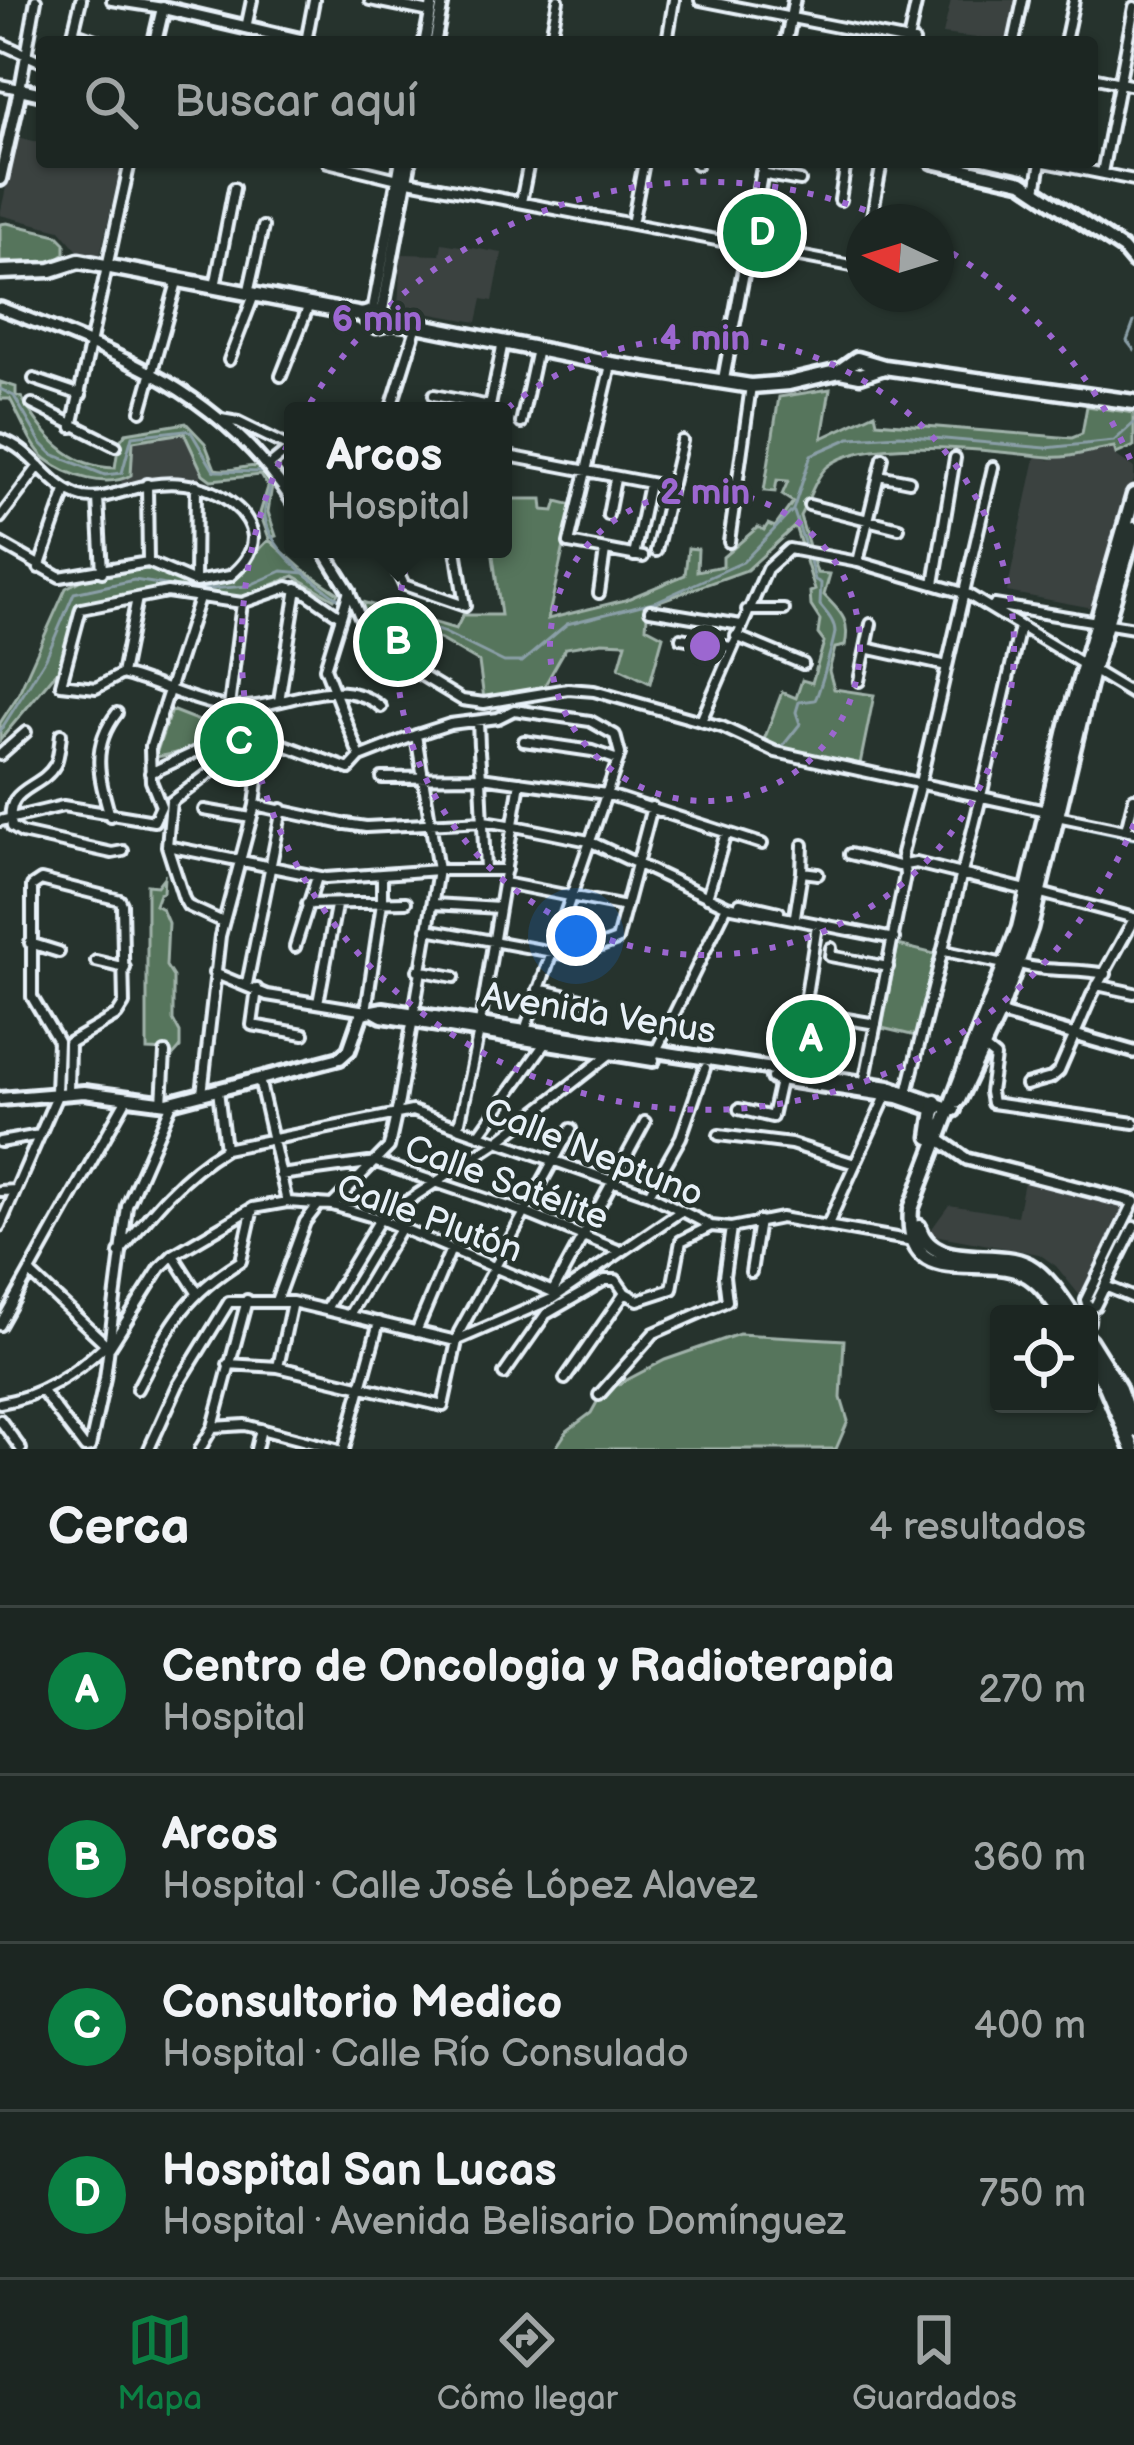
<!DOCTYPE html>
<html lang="es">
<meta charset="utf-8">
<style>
body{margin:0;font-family:"Balsamiq Sans",sans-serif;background:#29322f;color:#f1f3f6}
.controls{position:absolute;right:36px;bottom:36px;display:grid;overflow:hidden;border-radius:12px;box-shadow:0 3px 9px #0004}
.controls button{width:108px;height:108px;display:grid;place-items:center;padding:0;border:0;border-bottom:3px solid #3a4340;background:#1c2622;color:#f1f3f6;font:60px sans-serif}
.compass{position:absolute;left:846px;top:204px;width:108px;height:108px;border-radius:50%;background:#1c2622;box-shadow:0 3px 9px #0004;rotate:274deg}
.you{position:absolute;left:576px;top:936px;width:42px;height:42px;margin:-30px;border:9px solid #fff;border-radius:50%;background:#1a73e8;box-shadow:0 0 0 18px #1a73e833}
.badge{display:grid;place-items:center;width:78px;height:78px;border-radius:50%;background:#0b8043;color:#fff;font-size:39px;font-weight:700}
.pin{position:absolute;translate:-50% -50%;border:6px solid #fff;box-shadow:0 3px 12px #0006}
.popup{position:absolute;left:284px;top:402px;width:228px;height:156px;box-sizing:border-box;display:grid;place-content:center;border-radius:12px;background:#1c2622;filter:drop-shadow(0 3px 9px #0005);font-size:39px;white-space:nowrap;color:#a0a5a5}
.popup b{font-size:45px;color:#f1f3f6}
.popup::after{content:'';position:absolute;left:50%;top:100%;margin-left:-24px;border:24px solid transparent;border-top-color:#1c2622}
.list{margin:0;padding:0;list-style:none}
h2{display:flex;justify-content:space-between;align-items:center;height:156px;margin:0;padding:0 48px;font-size:51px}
h2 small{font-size:39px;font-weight:400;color:#a0a5a5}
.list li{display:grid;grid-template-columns:78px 1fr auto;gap:36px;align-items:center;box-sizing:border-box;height:168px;padding:0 48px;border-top:3px solid #3a4340}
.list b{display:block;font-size:45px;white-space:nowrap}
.list p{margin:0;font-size:39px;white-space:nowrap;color:#a0a5a5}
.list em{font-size:39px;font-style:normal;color:#a0a5a5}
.icon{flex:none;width:66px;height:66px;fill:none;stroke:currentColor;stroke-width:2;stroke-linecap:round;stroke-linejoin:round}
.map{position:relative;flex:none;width:1134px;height:1449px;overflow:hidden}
.search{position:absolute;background:#1c2622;box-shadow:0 3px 9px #0004;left:36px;right:36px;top:36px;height:132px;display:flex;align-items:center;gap:30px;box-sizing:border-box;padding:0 42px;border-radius:12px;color:#a0a5a5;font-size:45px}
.sheet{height:828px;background:#1c2622}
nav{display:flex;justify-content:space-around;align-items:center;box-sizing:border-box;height:168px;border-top:3px solid #3a4340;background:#1c2622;font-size:33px;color:#a0a5a5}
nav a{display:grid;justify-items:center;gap:6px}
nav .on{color:#0b8043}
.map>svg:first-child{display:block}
.built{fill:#3b4241}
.green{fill:#57745b;stroke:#a0b2aa;stroke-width:3}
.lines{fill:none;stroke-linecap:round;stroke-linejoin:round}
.stream{stroke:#8a9fa7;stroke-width:3}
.canal{stroke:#4b6971;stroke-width:8}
.minor-casing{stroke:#e8f1f8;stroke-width:16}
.tertiary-casing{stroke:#e8f1f8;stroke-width:18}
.secondary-casing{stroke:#e8f1f8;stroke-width:20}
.primary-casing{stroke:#e8f1f8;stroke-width:21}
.minor{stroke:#26332d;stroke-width:8}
.tertiary{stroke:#26332d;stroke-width:9}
.secondary{stroke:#26332d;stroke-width:10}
.primary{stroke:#26332d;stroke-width:12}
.ring{fill:none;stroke:#9c67d0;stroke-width:6;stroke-dasharray:6 12}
.labels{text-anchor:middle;stroke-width:9;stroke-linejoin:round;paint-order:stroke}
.street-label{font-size:36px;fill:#e8f1f8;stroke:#26332d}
.centre{fill:#9c67d0;stroke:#26332d;stroke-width:6}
.ring-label{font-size:36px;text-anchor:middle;font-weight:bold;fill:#9c67d0;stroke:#26332d;stroke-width:9;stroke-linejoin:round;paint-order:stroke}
</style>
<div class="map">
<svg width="1134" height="1449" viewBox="0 0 1134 1449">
<rect width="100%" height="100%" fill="#26332d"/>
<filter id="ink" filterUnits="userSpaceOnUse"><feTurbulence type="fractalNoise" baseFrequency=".00833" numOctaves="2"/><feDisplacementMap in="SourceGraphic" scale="24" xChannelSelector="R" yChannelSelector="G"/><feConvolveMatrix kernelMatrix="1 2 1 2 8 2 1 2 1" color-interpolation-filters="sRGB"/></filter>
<g filter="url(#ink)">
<path class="built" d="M951 0H1019L1010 42 943 34Z
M17 137 42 143V162H122L100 256 78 251 60 230 0 215Z
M442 243 502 253 493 301 482 299 477 322 398 308 401 254 440 255Z
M184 433 202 471 200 481 143 480 123 486 121 481 131 475 133 441Z
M1115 448V455L1134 468V480L1093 608 1007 592 1036 453 1046 454 1048 460Z
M1025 1177 1128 1205 1081 1297 1056 1266 1039 1254 928 1234 949 1205 1017 1216Z"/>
<path class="green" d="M7 223 57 235 65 243V254L54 262H0V224Z
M0 382 16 387V395L22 398C43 434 68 467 115 468L119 442 126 433 186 423 205 443 215 469C242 475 251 454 273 479L268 512 276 536 269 538 260 513 268 487 261 475 211 480 203 474 184 433 133 441 131 475C107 489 68 476 46 459 31 447 20 416 10 399H0Z
M830 389 822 438 875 413 877 422 1072 438 1082 434 1087 406 1134 413V446L1116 454 1114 447C1093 450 1069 459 1049 457 999 452 865 433 827 467 815 478 808 502 800 516L817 573 830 574 824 595C840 612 851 619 845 646L835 648 829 671 834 689 874 695 860 764 780 752 764 740 782 692 796 698 802 680 812 683 824 642 818 634 820 620 811 606 810 592 815 590 795 526 747 570 648 605 646 627 663 636 650 683 619 668 626 643 602 642 566 648 542 690 484 699 479 662 439 639 366 617 362 602 456 629 463 615H501L492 549H503V499H542L543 510 554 511 557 501 573 505 548 619 625 600 685 575 688 548 698 549 697 571 723 566V557L758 527 764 530 768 524 775 527 793 502 782 495 788 481 777 480 775 492 764 491 779 397Z
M269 540 302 569 338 593 334 599 294 576 243 597 167 590 87 604 75 611 59 669 0 740V723L17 697 66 588 83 579 153 564C178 577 208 598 236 576 248 567 256 550 269 540Z
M171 710 212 726C198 748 181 754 155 757Z
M164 877 163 892 159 894 155 905 162 909 168 923 166 966 173 977V1020L180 1033V1048L170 1059 169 1051 147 1050V885L157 886Z
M898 945 939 955 920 1037 882 1028Z
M739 1334 844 1340 841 1398 848 1421 836 1449H555L567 1431 591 1413 602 1393 665 1360Z"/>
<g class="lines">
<path class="stream" d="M1134 322 1127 341 1134 350
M0 389 14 396 41 443 52 454 105 475 122 473 132 436 185 430 191 432 214 471 264 472C278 488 262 498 265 517 271 554 314 580 341 601
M794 512 806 548
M360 610 443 632 504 662H522L567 624 657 601 743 562 793 510 811 455 850 438 900 435 1046 448 1114 441 1134 423
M0 731 46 658 74 593 134 580 197 590 248 586 282 571 305 573
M782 747 800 724 796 712 799 702 815 700C819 694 834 640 835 632 835 621 826 613 820 605L821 583 815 580 809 557"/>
<path class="canal" d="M1090 827 1134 837"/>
<g class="minor-casing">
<path id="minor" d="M112 0 163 8
M370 0 430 12
M700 0 914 42
M246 28 252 0
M73 32 101 42
M908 41 917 0
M71 42 81 0
M306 42 314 0
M550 42 558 0
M667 42 674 0
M1014 42 1023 0
M1065 42 1074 0
M0 43 42 62
M1092 77 1134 86
M0 85 20 89 36 0
M328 162 398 179 862 268 864 260
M1045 162 1134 180
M697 164V162
M1102 173 1134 7
M761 174 800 181
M1036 191 1041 162
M840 200 846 162
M521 202 529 162
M871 222 882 162
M632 224 644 162
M215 287 234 188
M248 294 263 227
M229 360 254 295
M611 365 569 543 643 557
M281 376 309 305
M34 379 81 395
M434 395 490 406
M32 404 116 446
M141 411 177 282
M390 411 417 325
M489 411 503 342
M221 419 238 422 293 449
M521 423 537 349
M72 427 130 162
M0 439C34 449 49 489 83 497 99 500 114 494 129 490 165 479 205 480 235 506 244 513 252 525 253 537 253 554 242 566 230 576L195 582 148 562
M503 455 671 487
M270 465 291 448
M879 475 909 481
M147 484 148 562
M98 498 102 572
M809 505 899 528
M608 515 615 479
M0 518 39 466
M729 542 751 386
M0 543 60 577 148 562
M387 549 404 585 465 606 456 549
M656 551 682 441
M634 556 649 484
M858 562 883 458
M39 568 66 491
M195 582 196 485
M934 584 955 458
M349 591 363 624 381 643 404 665 462 700 484 703 568 689 594 691 722 727 776 752 1046 811
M349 591 325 668 360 757
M599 593 605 551
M994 605 1134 628
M650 610 741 625
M747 610H784
M340 616 305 592 288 587 242 603 167 592 81 609 61 684 96 688 122 674C154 682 199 704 229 707 281 712 335 670 381 707
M736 636 803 664
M681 638 731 647
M866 648 871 624
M122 674 137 598
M859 681 866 648 947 666
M279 701 297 588
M478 721 479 746
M701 721 767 569 789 549 858 562 967 594 1134 695
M61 734C60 743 59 758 55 765 40 791 3 786 12 827L22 833 112 853 123 851
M524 741 592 751 618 760
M479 751 481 777
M0 755 26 732
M150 773 198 751 229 707 242 603
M382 778 481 777 606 794 762 844
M481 779 485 870
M920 783 993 467
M981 796 1020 627
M255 805 343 824
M204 810 251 818
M110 816C99 777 90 747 117 713
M1057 816 1134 832
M0 821 63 806 154 821 161 806 151 781 150 749 199 598
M346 824 366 827 484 821 515 826 589 841 727 906 894 939
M1126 830 1134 798
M167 846 326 878 438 870H506
M850 854 899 866 916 863 1022 889
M802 872 803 845
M504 883 626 907
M1037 892 1134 918
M707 897 726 833
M740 903 779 912
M307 904 406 902
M434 904 499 908
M795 916 802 872 818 874
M223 922 188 906 184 899 167 846 171 802 251 742H276L349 769 360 757 416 735 450 724 498 718 514 710 590 721 615 735 620 754 523 1036
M427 929 574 956 617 940 652 807
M30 943 59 952
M295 947 317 877
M831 948 830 956 888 967
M945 951 1004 964
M96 961 125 968
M1019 964C1049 973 1075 968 1106 974
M418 970 454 977
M214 973 267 995 366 1011 382 903V874
M247 984 282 809
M1097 985 1134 993
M257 989 252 1025 304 1034
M538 989 594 1002
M318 1003 336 906
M805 1012 876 1024
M480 1023 520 782
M984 1048 995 1057 990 1092 992 1103 1134 1123
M654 1055 727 906
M794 1072 817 925
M259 1079 287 1202
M864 1084 905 875 902 853 919 787
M1026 1085 1051 1078 1059 1071 1092 995 1134 919
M218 1090 225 1149
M56 1092 58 1041 32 997V886L41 880 120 900 122 904 124 1004 117 1015 69 1043 68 1092
M202 1094 220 936 255 805 263 740
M906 1097 980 801
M162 1103 165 1053
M739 1109 772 1117 781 1076
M459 1126 479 1031
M479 1135 548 1039
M719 1135 791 1144 855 1164
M0 1142 40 1135
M280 1175 376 1162 524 1212 620 1251
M0 1191 15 1190
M649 1194 681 1137 705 1068
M1134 1202 1086 1300 1088 1307 1095 1306 1134 1227
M332 1205 389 1147 399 1101 438 870 416 735
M828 1224 887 1094
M0 1226 58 1093
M119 1253C151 1213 181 1175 225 1149L412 1111 649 1194 711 1226 731 1228 781 1218 913 1241
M173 1255 196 1291
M751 1272 759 1221
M31 1274 109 1347
M1105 1286 1134 1298
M553 1291 645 1122
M276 1301 305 1222 319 1204
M326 1309 380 1219 497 1142 610 1054
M349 1315 400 1229
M1089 1322 1090 1308
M0 1325 127 1098
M416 1332 451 1249
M457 1340 552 1299 681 1211
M110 1347 160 1268 173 1255 253 1208 287 1202 332 1205 380 1219 553 1292
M228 1364 278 1367 443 1406 459 1332 571 1129
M278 1367 292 1302
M504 1374 546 1314 605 1280H616L625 1293 638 1300 672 1289 681 1241 709 1227
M565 1379 625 1293
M137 1389C169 1328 181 1298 241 1261L253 1208
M41 1390 85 1448 90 1447 105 1378 127 1206 172 1103
M599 1395 654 1333 727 1301 724 1276 731 1228
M0 1403C38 1397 75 1374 104 1346
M0 1420 21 1449
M213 1427 245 1425 336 1449
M149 1449 178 1385 229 1302H292L456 1341
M200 1449 213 1427 247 1300
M256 1449 261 1429
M344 1449 379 1322"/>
</g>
<g class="tertiary-casing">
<path id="tertiary" d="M425 42 433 0
M435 42 443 0
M786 42 794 0
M0 308C116 352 224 393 293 502
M373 311 401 162
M382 313 410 162
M723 382 764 162
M323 549 349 591
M998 1013 1134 1052
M937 1138 967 1159 1134 1202"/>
</g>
<g class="secondary-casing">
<path id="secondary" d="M155 42 163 8 309 42
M933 162 1022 182 1123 249 1134 262
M0 179 20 89 42 94
M373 1011 382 1016 653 1060
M773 1078 898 1097 936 1110
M0 1099 84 1092 167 1103 340 1058 349 1050 362 1013 383 1009 889 1087 954 1110"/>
</g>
<g class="primary-casing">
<path id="primary" d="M0 272 51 270 79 261 362 315 375 311 392 322
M362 315 376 326 392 322 417 325 611 364 751 386 789 383 840 371 857 359 884 367 1134 402
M840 371 860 375 884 367
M958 1100 999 1013 1030 928 1092 671 1134 529
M930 1137 935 1102
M919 1227C932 1272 995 1248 1028 1265 1046 1275 1061 1297 1072 1314
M1062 1314C1051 1299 1040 1281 1023 1273 977 1253 904 1292 911 1209L1019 928 1067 725 1134 495
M1089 1340 1118 1386 1134 1430
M1089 1356 1106 1386 1133 1449"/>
</g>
<use href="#minor" class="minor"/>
<use href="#tertiary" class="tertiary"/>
<use href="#secondary" class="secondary"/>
<use href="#primary" class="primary"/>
</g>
</g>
<g class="ring">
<circle cx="705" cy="646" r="155"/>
<circle cx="705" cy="646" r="309"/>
<path d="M1134 824A464 464 0 1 1 890 220M937 244A464 464 0 0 1 1134 468"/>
</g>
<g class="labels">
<g class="street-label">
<text transform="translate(599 1012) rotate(9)" y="13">Avenida Venus</text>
<text transform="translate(594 1151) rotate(22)" y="13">Calle Neptuno</text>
<text transform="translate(507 1181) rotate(20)" y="13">Calle Satélite</text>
<text transform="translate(430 1217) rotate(20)" y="13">Calle Plutón</text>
</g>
</g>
<circle cx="705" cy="646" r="18" class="centre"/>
<g class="ring-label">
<text x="377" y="331">6 min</text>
<text x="705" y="350">4 min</text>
<text x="705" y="504">2 min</text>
</g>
</svg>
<div class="controls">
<button><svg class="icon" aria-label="locate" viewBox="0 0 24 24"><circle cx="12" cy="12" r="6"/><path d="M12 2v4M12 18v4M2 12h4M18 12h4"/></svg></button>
</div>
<svg class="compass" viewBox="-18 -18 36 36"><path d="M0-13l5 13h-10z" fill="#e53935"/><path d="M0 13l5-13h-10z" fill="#a0a5a5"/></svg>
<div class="you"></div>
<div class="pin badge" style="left:811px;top:1039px">A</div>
<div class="pin badge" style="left:398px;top:642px">B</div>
<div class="popup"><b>Arcos</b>Hospital</div>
<div class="pin badge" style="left:239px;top:742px">C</div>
<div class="pin badge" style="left:762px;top:233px">D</div>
<div class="search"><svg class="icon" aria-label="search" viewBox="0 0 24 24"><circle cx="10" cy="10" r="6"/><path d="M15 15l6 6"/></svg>Buscar aquí</div>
</div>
<section class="sheet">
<h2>Cerca<small>4 resultados</small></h2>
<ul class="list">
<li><span class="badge">A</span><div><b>Centro de Oncologia y Radioterapia</b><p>Hospital</p></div><em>270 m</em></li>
<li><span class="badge">B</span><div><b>Arcos</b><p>Hospital · Calle José López Alavez</p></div><em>360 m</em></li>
<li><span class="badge">C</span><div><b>Consultorio Medico</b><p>Hospital · Calle Río Consulado</p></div><em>400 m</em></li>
<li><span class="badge">D</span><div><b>Hospital San Lucas</b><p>Hospital · Avenida Belisario Domínguez</p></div><em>750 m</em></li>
</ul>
</section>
<nav>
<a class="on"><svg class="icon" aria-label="map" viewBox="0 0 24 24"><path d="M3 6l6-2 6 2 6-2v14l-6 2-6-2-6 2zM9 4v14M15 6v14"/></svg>Mapa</a>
<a><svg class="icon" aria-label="directions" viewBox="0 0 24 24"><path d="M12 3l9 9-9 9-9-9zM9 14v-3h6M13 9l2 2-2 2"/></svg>Cómo llegar</a>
<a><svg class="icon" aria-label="saved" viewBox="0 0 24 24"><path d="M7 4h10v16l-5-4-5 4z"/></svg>Guardados</a>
</nav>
